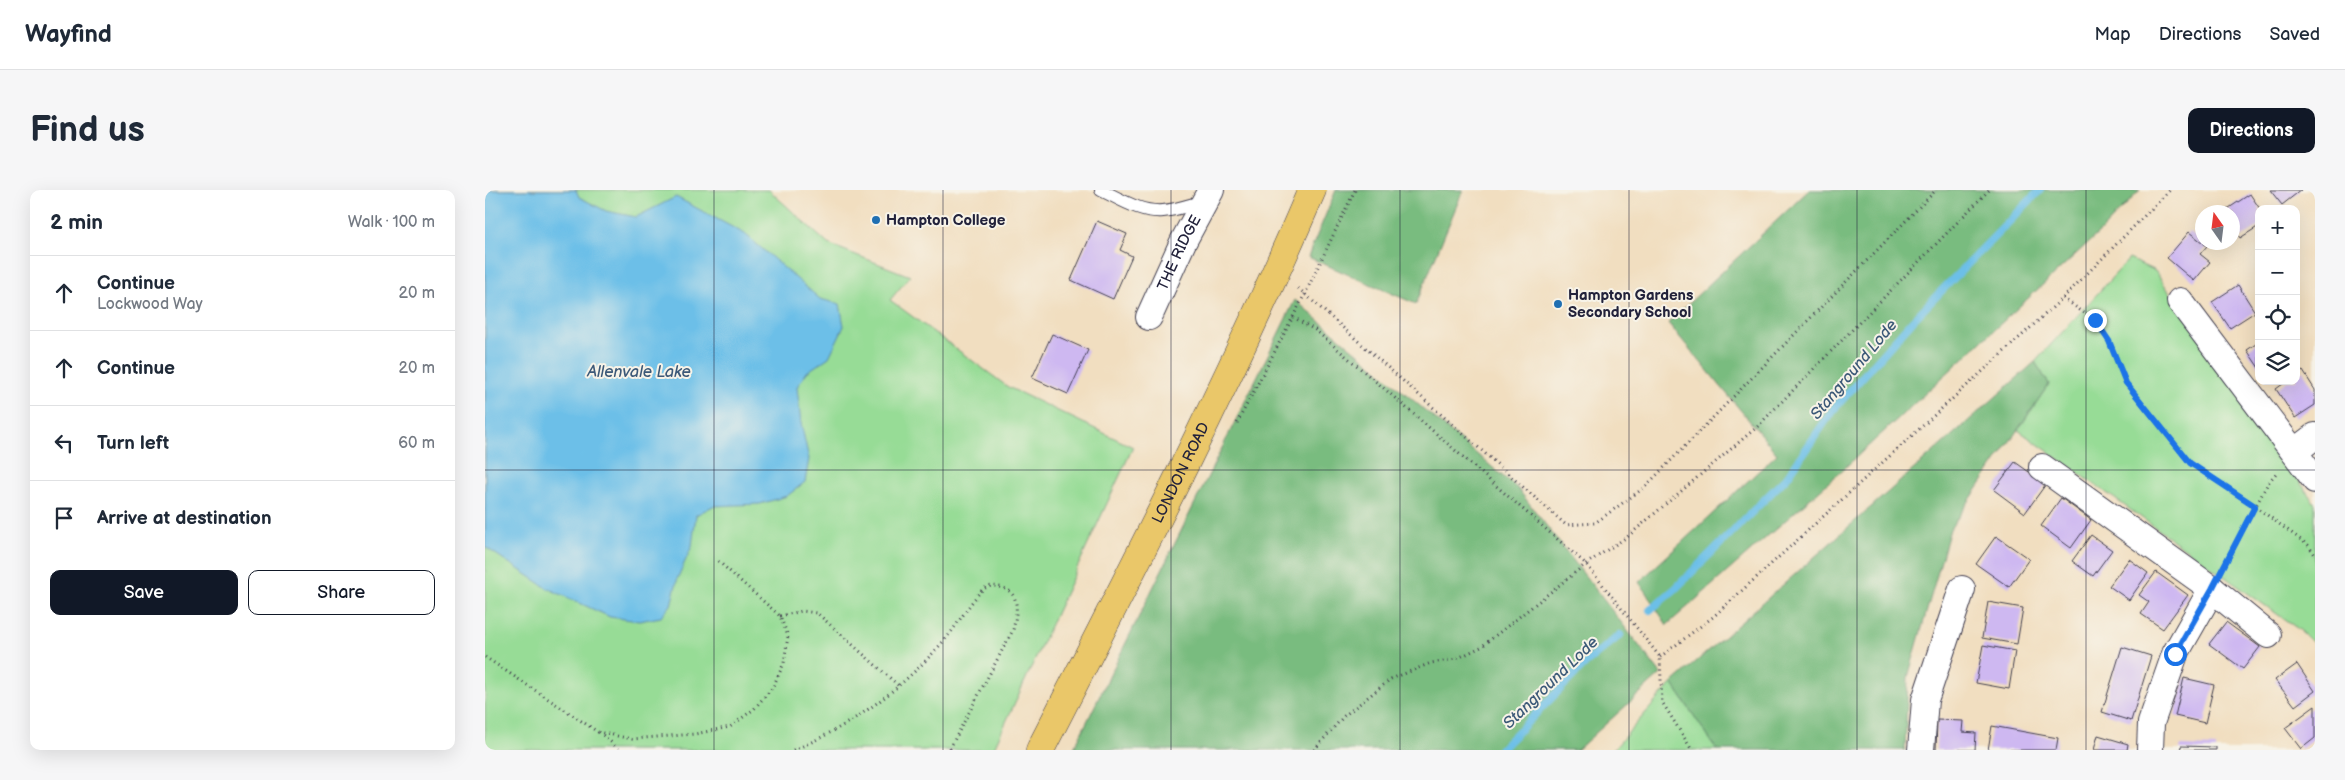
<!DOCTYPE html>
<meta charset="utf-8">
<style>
body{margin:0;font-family:"Balsamiq Sans",sans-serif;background:#f6f6f7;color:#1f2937}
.controls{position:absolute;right:15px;top:15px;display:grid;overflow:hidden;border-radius:10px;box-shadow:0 5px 20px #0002}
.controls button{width:45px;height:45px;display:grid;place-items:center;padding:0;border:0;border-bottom:1px solid #e0e1e3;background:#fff;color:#1f2937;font:25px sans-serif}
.compass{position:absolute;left:1710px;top:15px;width:45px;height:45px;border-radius:50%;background:#fff;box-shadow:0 5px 20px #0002;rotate:346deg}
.stop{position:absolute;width:15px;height:15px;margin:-11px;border:4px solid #1a73e8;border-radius:50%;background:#fff}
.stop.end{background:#1a73e8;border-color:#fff;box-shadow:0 1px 5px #0008}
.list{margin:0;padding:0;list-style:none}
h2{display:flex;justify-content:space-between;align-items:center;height:65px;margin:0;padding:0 20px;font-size:21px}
h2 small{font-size:16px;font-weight:400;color:#747a83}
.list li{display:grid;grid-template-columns:32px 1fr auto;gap:15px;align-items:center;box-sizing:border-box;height:75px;padding:0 20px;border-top:1px solid #e0e1e3}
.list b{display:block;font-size:19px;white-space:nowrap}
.list p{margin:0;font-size:16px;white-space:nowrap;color:#747a83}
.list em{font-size:16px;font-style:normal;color:#747a83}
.actions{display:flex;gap:10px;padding:15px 20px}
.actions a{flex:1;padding:11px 0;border:1px solid #111827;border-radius:10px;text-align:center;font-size:18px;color:#111827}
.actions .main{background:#111827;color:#fff}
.icon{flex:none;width:28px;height:28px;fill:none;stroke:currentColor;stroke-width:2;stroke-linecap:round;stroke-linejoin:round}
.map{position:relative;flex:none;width:1830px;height:560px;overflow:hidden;border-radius:10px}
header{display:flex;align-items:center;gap:30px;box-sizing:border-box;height:70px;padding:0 25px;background:#fff;border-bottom:1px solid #e0e1e3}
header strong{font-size:24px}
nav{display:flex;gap:28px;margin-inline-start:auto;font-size:18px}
.intro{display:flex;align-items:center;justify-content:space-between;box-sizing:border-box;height:120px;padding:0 30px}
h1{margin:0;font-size:35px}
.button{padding:12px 22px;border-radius:10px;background:#111827;color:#fff;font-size:18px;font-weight:700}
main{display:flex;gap:30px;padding:0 30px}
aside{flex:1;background:#fff;border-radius:10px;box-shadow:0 5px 20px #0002}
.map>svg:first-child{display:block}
.green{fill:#97dc96;stroke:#5c7f68}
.forest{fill:#79bc7f;stroke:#4e6f5d}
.water{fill:#6cbfe8;stroke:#477092}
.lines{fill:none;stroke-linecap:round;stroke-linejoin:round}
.stream{stroke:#6cbfe8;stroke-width:8}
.building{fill:#ceb8f1}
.service-casing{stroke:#413e4f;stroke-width:14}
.minor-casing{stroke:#413e4f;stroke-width:28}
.primary-casing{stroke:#413e4f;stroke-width:29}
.path{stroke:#413e4f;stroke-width:3;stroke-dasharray:1 4;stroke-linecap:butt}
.service{stroke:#fff;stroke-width:12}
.minor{stroke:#fff;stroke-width:26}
.primary{stroke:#eac769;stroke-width:28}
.route{stroke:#1a73e8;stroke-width:6}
.grid{fill:none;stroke:#22223b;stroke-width:1;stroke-opacity:0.55}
.poi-dot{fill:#1f6fb2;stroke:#f7f3e8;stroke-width:2}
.labels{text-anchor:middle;stroke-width:4;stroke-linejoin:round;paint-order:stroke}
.poi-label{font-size:15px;font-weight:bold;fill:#22223b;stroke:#f7f3e8;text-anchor:start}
.street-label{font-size:15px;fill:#22223b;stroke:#f7f3e8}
.water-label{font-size:16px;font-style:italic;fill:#3c5978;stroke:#f7f3e8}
</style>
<header>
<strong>Wayfind</strong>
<nav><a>Map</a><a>Directions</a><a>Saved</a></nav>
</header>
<div class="intro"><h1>Find us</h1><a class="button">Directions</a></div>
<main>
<aside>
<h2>2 min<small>Walk · 100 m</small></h2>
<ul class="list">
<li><svg class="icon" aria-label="ahead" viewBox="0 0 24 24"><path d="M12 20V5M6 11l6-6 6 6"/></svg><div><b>Continue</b><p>Lockwood Way</p></div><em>20 m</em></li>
<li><svg class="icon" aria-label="ahead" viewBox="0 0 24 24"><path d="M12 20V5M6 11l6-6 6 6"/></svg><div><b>Continue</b></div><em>20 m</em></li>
<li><svg class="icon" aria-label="left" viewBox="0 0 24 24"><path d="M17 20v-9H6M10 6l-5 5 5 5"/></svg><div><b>Turn left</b></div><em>60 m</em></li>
<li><svg class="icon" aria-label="arrive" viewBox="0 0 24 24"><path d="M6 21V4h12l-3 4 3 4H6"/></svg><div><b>Arrive at destination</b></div></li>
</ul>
<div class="actions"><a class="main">Save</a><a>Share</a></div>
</aside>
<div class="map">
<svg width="1830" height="560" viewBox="0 0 1830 560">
<rect width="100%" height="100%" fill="#f7f3e8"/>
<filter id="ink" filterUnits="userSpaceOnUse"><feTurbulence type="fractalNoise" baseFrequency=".02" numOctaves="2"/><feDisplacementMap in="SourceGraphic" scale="10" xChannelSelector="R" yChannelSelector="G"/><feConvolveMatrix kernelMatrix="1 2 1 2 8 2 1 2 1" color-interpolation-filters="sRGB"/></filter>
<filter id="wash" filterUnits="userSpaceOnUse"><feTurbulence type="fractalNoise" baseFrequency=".0096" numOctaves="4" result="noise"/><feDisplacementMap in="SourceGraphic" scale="20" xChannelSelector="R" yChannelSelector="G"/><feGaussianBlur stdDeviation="1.12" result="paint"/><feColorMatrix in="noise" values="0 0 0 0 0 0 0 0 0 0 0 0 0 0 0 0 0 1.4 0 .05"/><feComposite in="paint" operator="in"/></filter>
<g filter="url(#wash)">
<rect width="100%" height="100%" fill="#f1dec0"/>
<path class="green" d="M0 0H284L343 54 425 86 405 110 523 197 648 257 508 560H0Z
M1644 69 1670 81 1830 314V455L1816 441 1533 240 1564 194 1550 172Z
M1187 493 1232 560H1128Z"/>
<path class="forest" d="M851 0H978L931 114 823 67Z
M1324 0H1655L1617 40 1353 284 1182 435 1154 392 1292 264 1183 133Z
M810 110 1033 299 1176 484 1092 560H588Z
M1550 172 1564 194 1465 339 1423 487 1420 560H1232L1187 493Z"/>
<path class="water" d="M0 0H91L94 7 121 21 151 27 191 7 260 44 335 109 355 114 359 136 344 167 322 182 312 197 316 233 324 269 320 292 302 306 275 314 228 316 211 325 207 356 193 387 186 415 176 427 154 431 125 427 62 398 0 357Z"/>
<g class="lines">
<path class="stream" d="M1165 420 1190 399 1302 287 1348 220 1428 130 1555 0
M1015 560 1101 473 1135 445"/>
</g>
<g id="blocks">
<path class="building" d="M1785 0H1816L1797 15Z
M1765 4 1775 19 1774 36 1755 48 1748 37V22H1738Z
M612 31 642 44 635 60 647 66 628 109 586 90Z
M1704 42 1722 56 1715 64 1725 72 1709 91 1682 68Z
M1753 95 1770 122 1745 138 1727 112Z
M567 144 603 160 583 204 547 188Z
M1774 152V178L1762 160Z
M1818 181 1830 200V215L1810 228 1791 199 1802 191H1811V185Z
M1530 272 1561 294 1540 323 1509 300Z
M1576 308 1606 330 1586 358 1556 336Z
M1606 345 1627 360 1608 386 1587 371Z
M1511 346 1544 369 1524 397 1491 374Z
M1644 369 1663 383 1644 410 1624 396Z
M1671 382 1703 405 1678 439 1656 424 1664 412 1654 405Z
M1503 412 1538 418 1532 454 1497 448Z
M1741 432 1775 457 1758 479 1724 454Z
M1498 455 1530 461 1524 499 1491 493Z
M1637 457 1666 466 1646 531 1617 522Z
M1812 474 1830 501 1810 516 1790 490Z
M1699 488 1729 495 1720 533 1690 526Z
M1830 516V548L1816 559 1800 538Z
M1452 530 1478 531 1477 542 1491 543 1490 560H1451Z
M1507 536 1573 548 1571 560H1503Z
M1613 545 1643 554 1642 560H1609Z
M1696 556 1731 557V560H1695Z"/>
</g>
</g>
<g filter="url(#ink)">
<use href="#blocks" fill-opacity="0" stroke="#413e4f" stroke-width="1"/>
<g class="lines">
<g class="service-casing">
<path id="service" d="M616 0C635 9 656 23 678 21 692 20 707 14 720 11"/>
</g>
<g class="minor-casing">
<g id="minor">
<path d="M1695 111 1830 290"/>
<path id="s1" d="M664 127 698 52 726 0"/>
<path d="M1810 261 1830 246"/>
<path d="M1557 277 1727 399 1783 445"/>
<path d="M1436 560 1440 510 1477 399"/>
<path d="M1665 560 1666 533 1690 464 1727 399"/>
</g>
</g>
<g class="primary-casing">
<g id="primary">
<path id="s2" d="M555 560C650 375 745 191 827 0"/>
</g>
</g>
<path class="path" d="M813 98 1081 335 1110 333 1160 297 1451 0
M1578 108 1609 130 1624 151 1641 193 1705 273 1771 317 1823 355 1830 365
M808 127 830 140 902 201 1101 374 1175 467 1177 512 1207 560
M752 233 820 104 870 0
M1739 376 1783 293 1792 282
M295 426 317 421 332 423 414 496
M0 467 113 542 147 549 210 544 245 537 269 519 288 497 299 473 303 446 295 426 233 371
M1175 467 1228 427 1578 108 1685 0
M114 542 135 560
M308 560C368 536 421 496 463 446 471 437 491 403 500 398 507 395 511 396 518 398 537 404 531 426 528 440L464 560
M829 560 859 526 906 489 946 473 971 469 996 457 1101 374 1142 347 1272 237 1504 0"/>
<use href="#service" class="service"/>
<use href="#minor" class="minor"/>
<use href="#primary" class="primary"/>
</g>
</g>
<g class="lines" filter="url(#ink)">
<path class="route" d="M1610 130 1624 151 1641 193 1705 273 1770 316 1727 399 1690 464"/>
</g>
<path class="grid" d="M229 0V560M458 0V560M686 0V560M915 0V560M1144 0V560M1372 0V560M1601 0V560M0 280H1830"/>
<g class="poi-dot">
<circle cx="391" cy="30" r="5"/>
<circle cx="1073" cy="114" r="5"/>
</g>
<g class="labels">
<g class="poi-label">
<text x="401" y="35">Hampton College</text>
<text x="1083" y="110">Hampton Gardens<tspan x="1083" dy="17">Secondary School</tspan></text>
</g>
<g class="street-label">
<text dy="5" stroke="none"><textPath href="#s1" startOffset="71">THE RIDGE</textPath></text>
<text dy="5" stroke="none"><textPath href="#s2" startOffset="311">LONDON ROAD</textPath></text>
</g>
<g class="water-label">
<text transform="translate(1368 179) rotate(-50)" y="6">Stanground Lode</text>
<text x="154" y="187">Allenvale Lake</text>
<text transform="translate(1065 492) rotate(-44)" y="6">Stanground Lode</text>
</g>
</g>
</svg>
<div class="controls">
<button>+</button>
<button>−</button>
<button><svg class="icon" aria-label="locate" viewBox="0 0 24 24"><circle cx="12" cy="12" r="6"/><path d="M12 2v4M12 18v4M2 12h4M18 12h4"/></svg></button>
<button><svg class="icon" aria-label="layers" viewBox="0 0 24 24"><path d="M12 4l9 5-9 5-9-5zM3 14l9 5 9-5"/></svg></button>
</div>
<svg class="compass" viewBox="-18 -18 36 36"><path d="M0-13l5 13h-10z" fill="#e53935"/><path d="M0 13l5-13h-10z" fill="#747a83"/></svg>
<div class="stop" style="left:1690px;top:464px"></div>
<div class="stop end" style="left:1610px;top:130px"></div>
</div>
</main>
